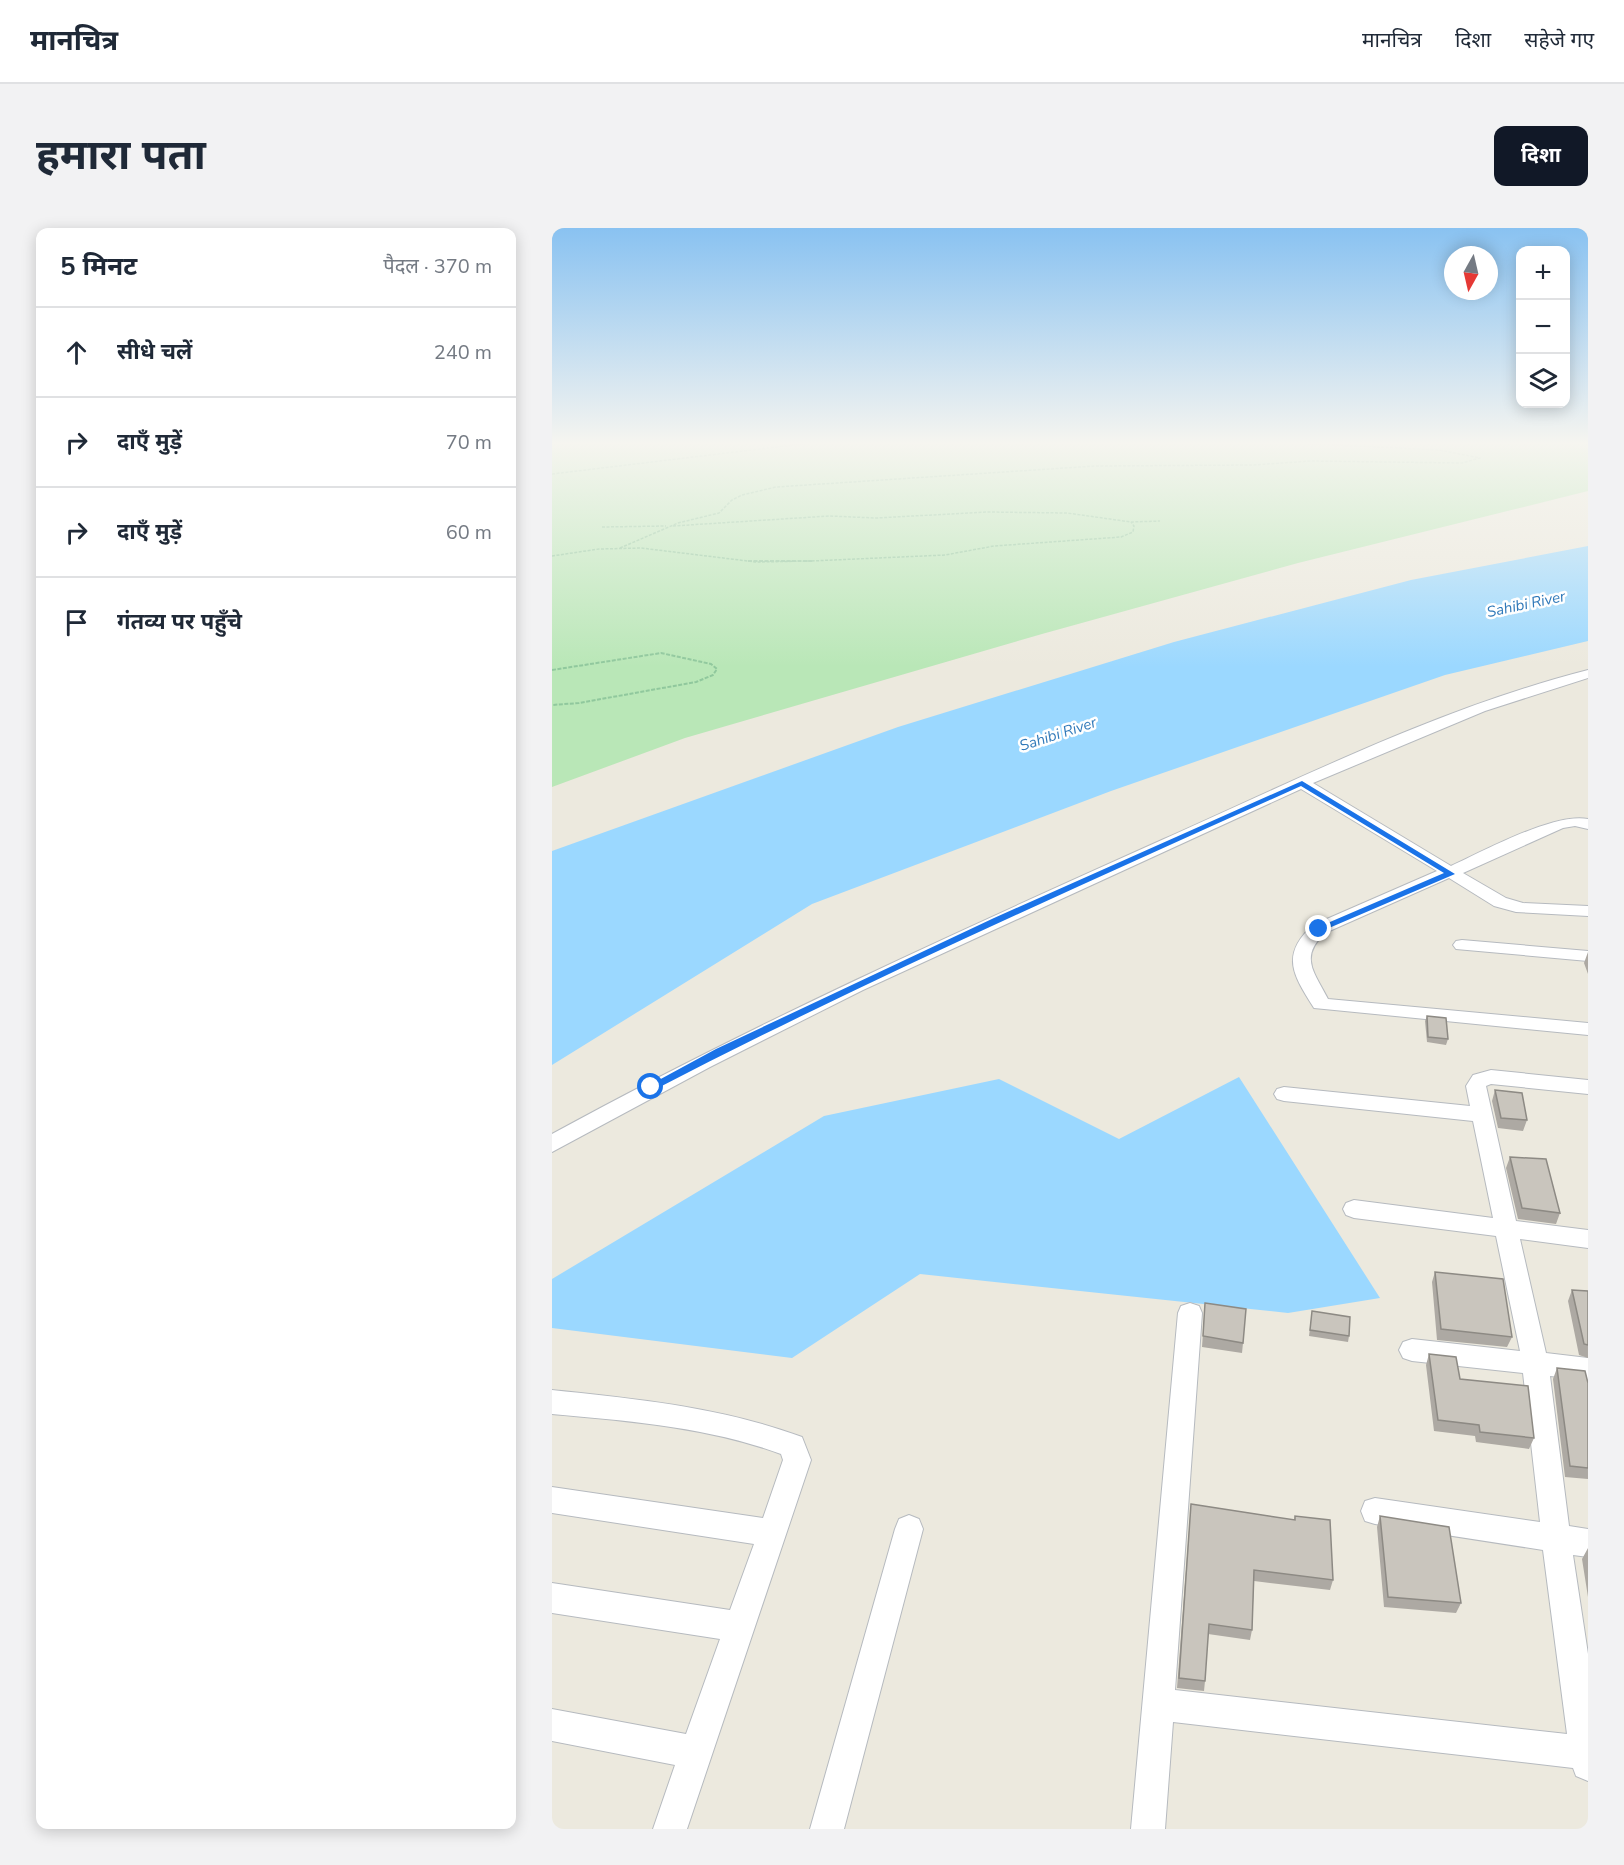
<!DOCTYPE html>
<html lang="hi">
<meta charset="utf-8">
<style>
body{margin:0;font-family:"Nunito Sans","Noto Sans Devanagari",sans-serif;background:#f2f2f3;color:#1f2937}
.controls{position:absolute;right:18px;top:18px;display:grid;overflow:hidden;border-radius:12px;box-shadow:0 3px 15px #0003}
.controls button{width:54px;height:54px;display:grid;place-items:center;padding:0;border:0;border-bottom:2px solid #e0e1e3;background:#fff;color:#1f2937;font:30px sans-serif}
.compass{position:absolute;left:892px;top:18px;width:54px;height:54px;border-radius:50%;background:#fff;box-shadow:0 3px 15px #0003;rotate:188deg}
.stop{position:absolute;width:18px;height:18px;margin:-14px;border:4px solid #1a73e8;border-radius:50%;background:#fff}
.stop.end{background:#1a73e8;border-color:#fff;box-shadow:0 2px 6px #0008}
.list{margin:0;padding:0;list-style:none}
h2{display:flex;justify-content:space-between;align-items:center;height:78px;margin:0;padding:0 24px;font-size:26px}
h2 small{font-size:20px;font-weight:400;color:#747a83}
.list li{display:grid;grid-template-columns:39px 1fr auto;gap:18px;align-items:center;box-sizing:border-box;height:90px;padding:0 24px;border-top:2px solid #e0e1e3}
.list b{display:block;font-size:22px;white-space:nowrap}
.list em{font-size:20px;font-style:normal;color:#747a83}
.icon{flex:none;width:33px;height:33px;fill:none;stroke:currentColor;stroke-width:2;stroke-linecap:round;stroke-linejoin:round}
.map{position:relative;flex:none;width:1036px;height:1601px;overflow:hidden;border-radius:12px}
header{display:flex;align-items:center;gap:36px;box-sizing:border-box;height:84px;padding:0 30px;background:#fff;border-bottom:2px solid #e0e1e3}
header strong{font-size:28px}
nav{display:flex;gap:33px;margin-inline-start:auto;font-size:21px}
.intro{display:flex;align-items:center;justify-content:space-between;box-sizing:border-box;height:144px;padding:0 36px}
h1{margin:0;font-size:42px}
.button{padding:15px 27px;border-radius:12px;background:#111827;color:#fff;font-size:21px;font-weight:700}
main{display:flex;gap:36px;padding:0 36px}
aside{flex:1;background:#fff;border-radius:12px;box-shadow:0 3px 15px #0003}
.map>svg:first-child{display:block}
.green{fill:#b9e7b7}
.water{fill:#9bd8ff}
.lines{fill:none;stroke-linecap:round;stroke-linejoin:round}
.minor-casing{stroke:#b6babf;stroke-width:2}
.path-far1{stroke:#90c89d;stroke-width:1.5;stroke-dasharray:3 1.5;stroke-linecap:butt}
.path{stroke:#90c89d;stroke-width:2;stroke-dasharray:4 1.5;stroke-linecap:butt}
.minor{fill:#fff;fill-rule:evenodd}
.wall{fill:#ada9a3}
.building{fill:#c9c5bd;stroke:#8d8a84;stroke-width:1.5}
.route{fill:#1a73e8}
.labels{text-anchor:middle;stroke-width:5;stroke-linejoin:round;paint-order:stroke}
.far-water-label{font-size:15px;font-style:italic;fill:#3079b9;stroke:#fff}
</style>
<header>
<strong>मानचित्र</strong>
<nav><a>मानचित्र</a><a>दिशा</a><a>सहेजे गए</a></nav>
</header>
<div class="intro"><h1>हमारा पता</h1><a class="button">दिशा</a></div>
<main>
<aside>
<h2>5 मिनट<small>पैदल · 370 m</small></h2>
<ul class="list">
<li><svg class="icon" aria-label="ahead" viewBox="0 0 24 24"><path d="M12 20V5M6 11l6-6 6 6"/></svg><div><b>सीधे चलें</b></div><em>240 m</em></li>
<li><svg class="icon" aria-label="right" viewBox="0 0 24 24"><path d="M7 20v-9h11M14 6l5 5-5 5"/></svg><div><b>दाएँ मुड़ें</b></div><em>70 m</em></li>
<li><svg class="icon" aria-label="right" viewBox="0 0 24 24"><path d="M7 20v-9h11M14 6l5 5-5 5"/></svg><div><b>दाएँ मुड़ें</b></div><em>60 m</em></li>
<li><svg class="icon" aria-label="arrive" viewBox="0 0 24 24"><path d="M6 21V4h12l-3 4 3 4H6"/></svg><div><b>गंतव्य पर पहुँचे</b></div></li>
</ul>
</aside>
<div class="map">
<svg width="1036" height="1601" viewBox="0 0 1036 1601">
<rect width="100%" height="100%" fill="#ece9de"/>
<path class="green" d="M0 215H1036V263L746 335 490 406 133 510 0 559Z"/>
<path class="water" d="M1036 318V413L893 447 559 563 260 676 0 837V623L346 499 622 414 859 352Z
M687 849 828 1070 736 1085 368 1046 240 1130 0 1100V1051L272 888 447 851 567 911Z"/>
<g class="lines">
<g class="minor-casing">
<path id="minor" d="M1036 442V450L933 483 761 555 899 638C932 623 1003 584 1036 591V601L1023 598 1011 600 911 645 954 670 971 675 1036 678V688L964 684 942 678 897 650 773 705C747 729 762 744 776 771L1036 795V807L762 780C741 747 728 727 761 697L885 643 749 561 311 762 158 839 0 924V906C199 797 405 704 612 611 751 549 888 480 1036 442Z
M910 712 1036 723V733L904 721 901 717 904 713Z
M939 842 1036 852V866L939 856 934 858 964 993 1036 1002V1020L968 1011 994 1125 1036 1130V1152L998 1148 1017 1298 1036 1301V1329L1021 1327 1036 1426V1553L1024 1548 1021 1540 621 1494 613 1601H579L626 1085 629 1078 638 1075 647 1078 650 1085 623 1462 1015 1506 991 1322 823 1296 813 1293 809 1283 813 1273 823 1270 988 1294 971 1145 860 1133 851 1130 847 1122 851 1114 860 1111 968 1123 944 1008 802 990 794 987 791 981 794 975 802 972 941 990 921 893 732 873 725 871 722 866 725 861 732 859 918 878 914 858 921 847Z
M0 1162C85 1171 169 1179 250 1209L259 1232 135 1601H101L123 1537 0 1513V1481L134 1506 168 1411 0 1385V1355L178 1382 202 1316 0 1285V1259L211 1290 231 1232 229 1226C156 1199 77 1193 0 1186Z
M357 1287 367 1291 371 1301 292 1601H258L343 1301 347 1291Z"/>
</g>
<path class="path-far1" d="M0 246 258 215
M121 298 277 288 324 290 435 284 515 285 579 294 608 293
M50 299 114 298
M68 320 126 295 167 285 180 272 190 267 224 259 543 238 701 237 759 233 910 235 928 230 887 222 744 215
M0 328 47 321 89 320 204 334 259 333 393 327 442 318 569 309 581 304 582 298 579 294"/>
<path class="path" d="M196 333H260
M0 442 109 425 159 436 165 441 161 447 144 454 27 475 0 477"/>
<use href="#minor" class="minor"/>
</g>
<path class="wall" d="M1036 724V746L1032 735Z
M875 788 896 811 894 817 875 814 873 793Z
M943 862 975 892 971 903 946 900 940 873Z
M958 929 1008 985 1004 996 966 991 954 940Z
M883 1044 960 1109 955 1119 885 1112 880 1054Z
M1020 1062 1036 1063V1130L1027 1127 1016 1073Z
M653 1075 691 1115 690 1125 650 1119Z
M760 1083 797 1108 796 1114 757 1108Z
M877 1126 982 1210 977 1221 924 1214 923 1208 882 1203 874 1137Z
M1005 1140 1036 1155V1251L1013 1249 1001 1151Z
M639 1276 742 1292 743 1288 781 1352 778 1362 702 1353 700 1402 698 1412 656 1406 653 1453 652 1463 625 1460Z
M828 1288 909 1375 904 1385 832 1379 825 1299Z
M1036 1320V1369L1030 1331Z"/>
<path class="building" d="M875 788 894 790 896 811 876 809Z
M943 862 970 865 975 892 949 890Z
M958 929 994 931 1008 985 970 980Z
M883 1044 951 1051 960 1109 889 1101Z
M1020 1062 1036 1063V1117L1032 1116Z
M653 1075 694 1081 691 1115 651 1108Z
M760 1083 798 1089 797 1108 758 1102Z
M877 1126 904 1129 908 1151 976 1158 982 1210 928 1204 927 1197 886 1192Z
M1005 1140 1033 1143 1036 1155V1240L1018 1238Z
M639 1276 743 1292V1288L778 1292 781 1352 702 1342 700 1402 657 1396 653 1453 627 1450Z
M828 1288 897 1299 909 1375 836 1369Z"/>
<linearGradient id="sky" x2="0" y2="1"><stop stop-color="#89c2f1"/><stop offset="0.49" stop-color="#f6f5f0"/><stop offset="1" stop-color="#f6f5f0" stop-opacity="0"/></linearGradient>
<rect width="1036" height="439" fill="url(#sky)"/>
<path class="route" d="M750 553 903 646 770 703H764V700L892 645 749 558C532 656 314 752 102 862L94 859 164 821 442 690Z"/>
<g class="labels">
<g class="far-water-label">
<text transform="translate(974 376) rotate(-12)" y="5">Sahibi River</text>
<text transform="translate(506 506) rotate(-18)" y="5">Sahibi River</text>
</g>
</g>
</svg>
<div class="controls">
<button>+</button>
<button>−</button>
<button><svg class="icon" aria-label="layers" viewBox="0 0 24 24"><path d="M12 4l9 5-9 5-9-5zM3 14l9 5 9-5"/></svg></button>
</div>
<svg class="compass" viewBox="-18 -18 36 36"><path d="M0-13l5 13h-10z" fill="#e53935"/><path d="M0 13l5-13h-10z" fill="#747a83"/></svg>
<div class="stop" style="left:99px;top:859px"></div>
<div class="stop end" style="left:767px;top:701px"></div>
</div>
</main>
